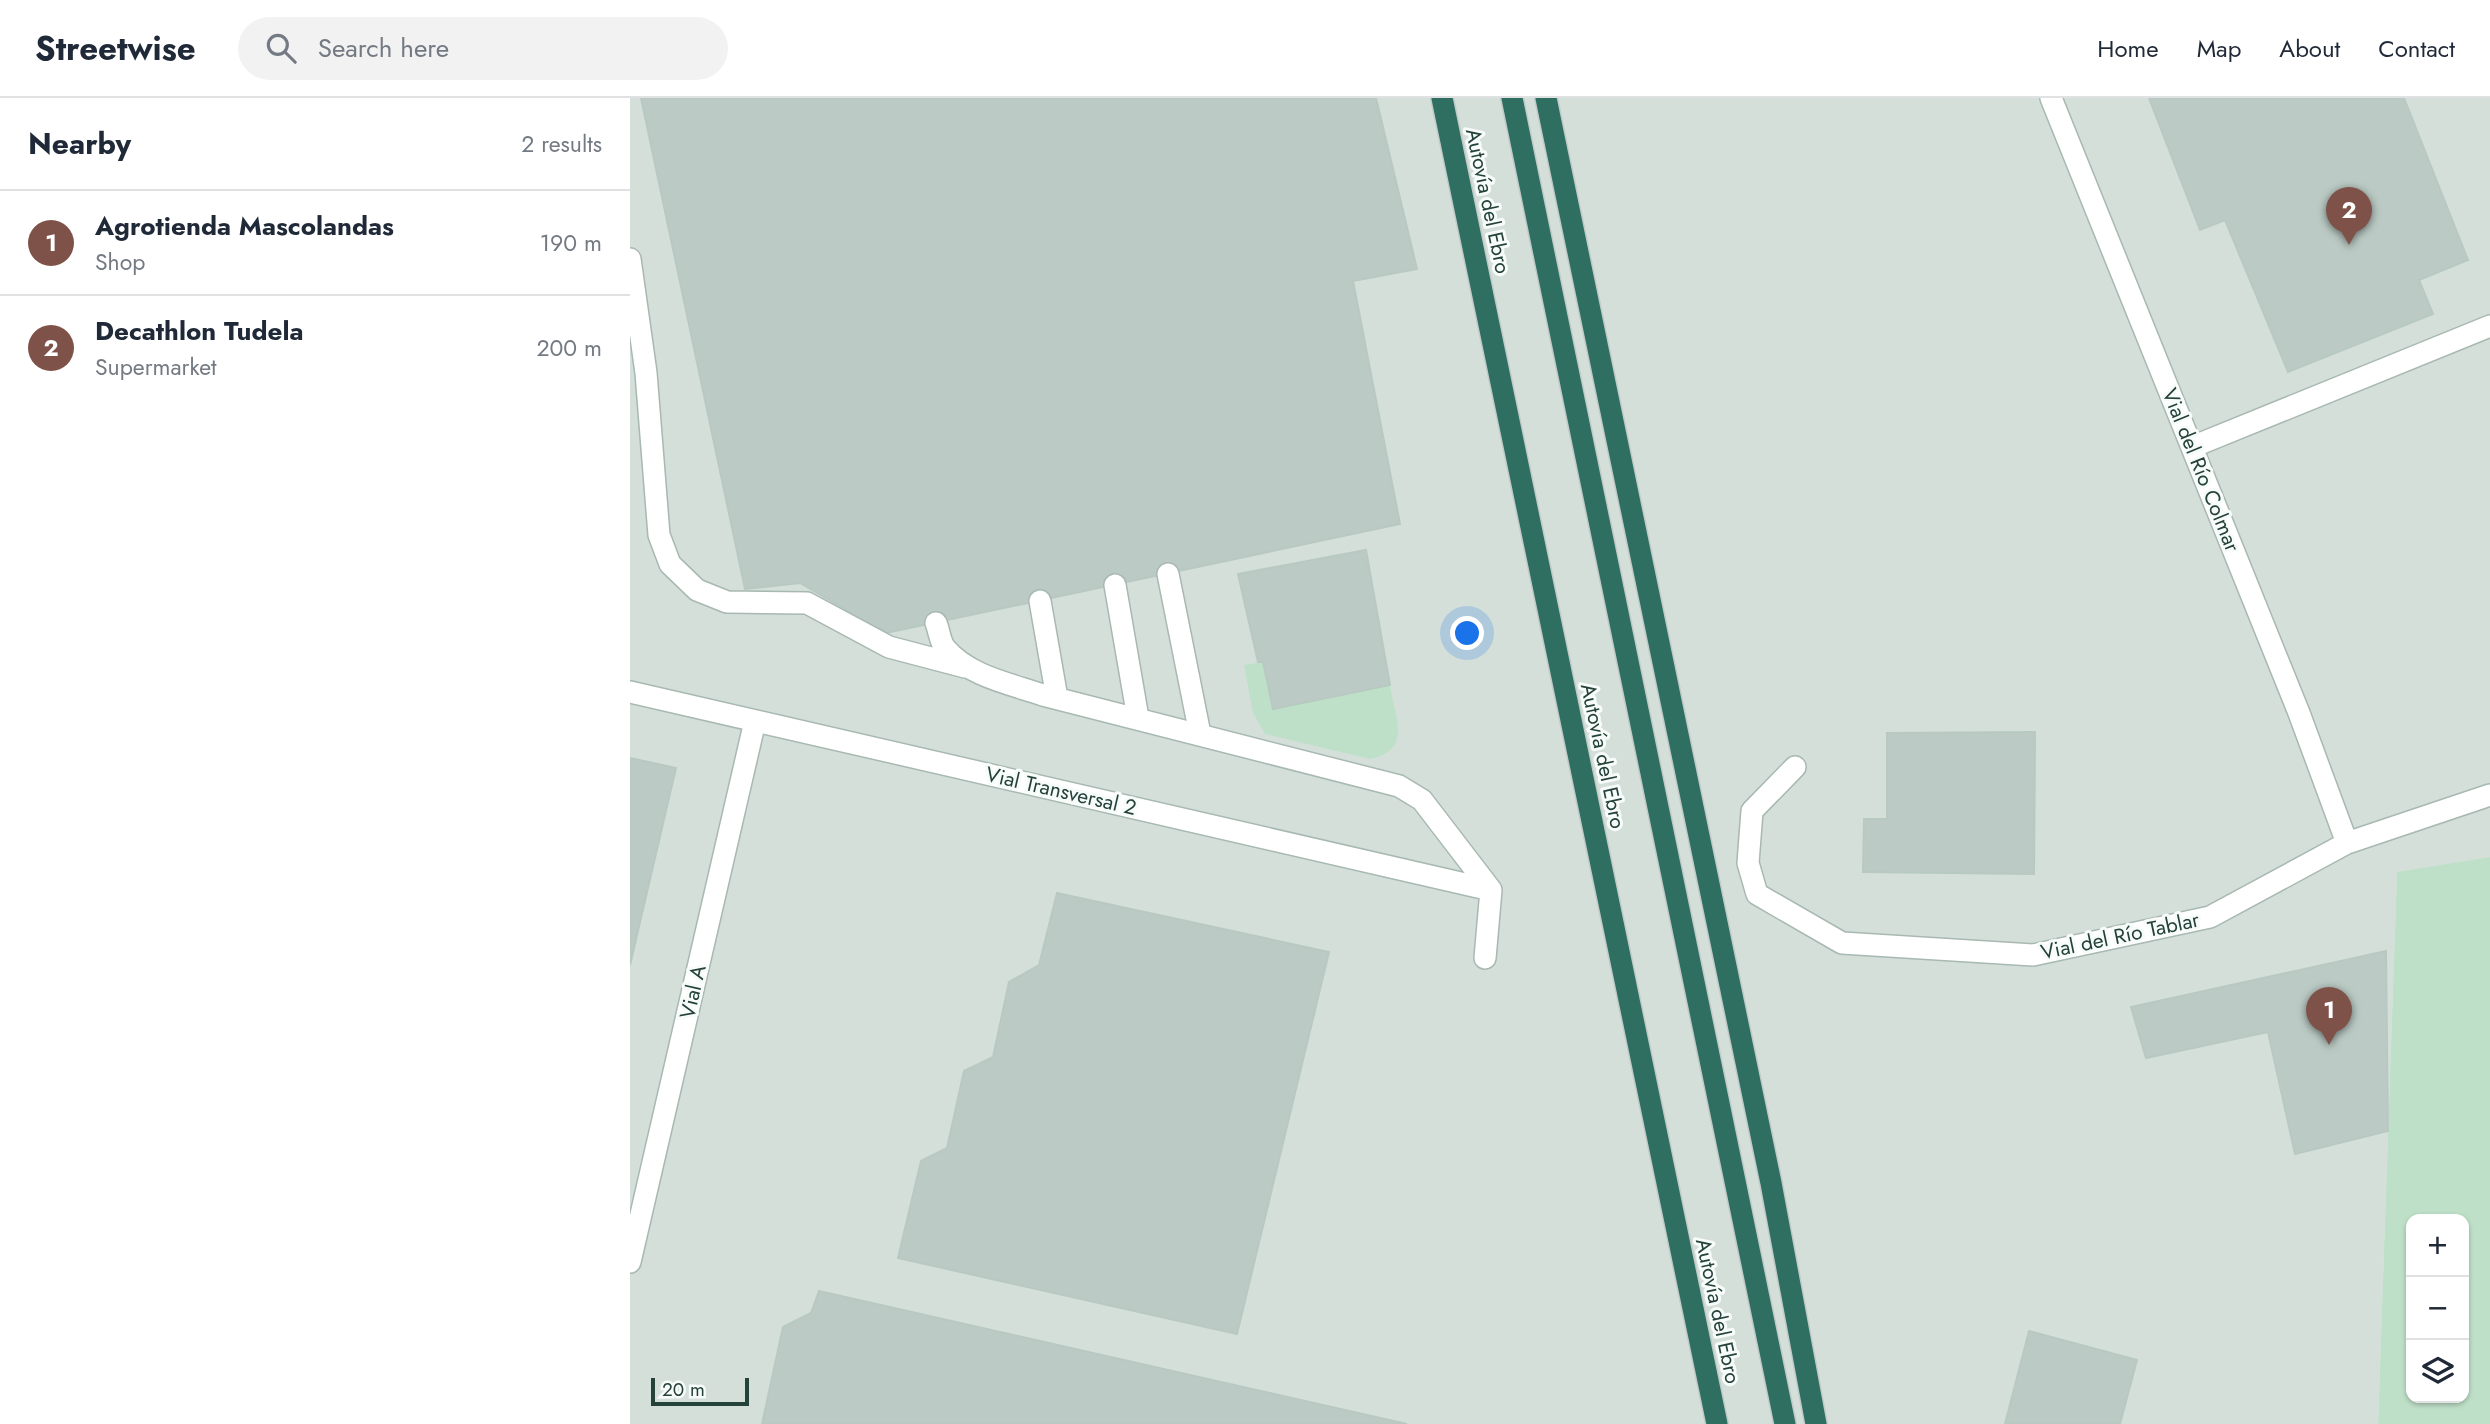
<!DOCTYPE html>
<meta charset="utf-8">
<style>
body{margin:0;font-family:Jost,sans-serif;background:#f2f2f3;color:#1f2937}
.controls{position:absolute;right:21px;bottom:21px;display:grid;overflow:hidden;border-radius:14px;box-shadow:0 2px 5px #0004}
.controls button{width:63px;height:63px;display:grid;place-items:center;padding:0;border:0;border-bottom:2px solid #e0e1e3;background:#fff;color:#1f2937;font:35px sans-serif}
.scale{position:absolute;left:21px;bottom:18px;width:98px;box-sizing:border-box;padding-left:7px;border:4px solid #24423a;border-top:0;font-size:19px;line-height:24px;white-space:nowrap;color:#24423a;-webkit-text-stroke:5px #f7fbf9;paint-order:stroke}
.you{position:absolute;left:838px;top:536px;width:24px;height:24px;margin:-18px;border:5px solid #fff;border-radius:50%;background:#1a73e8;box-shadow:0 0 0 10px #1a73e833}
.badge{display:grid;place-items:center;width:46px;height:46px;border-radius:50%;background:#7f5249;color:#fff;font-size:23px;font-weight:700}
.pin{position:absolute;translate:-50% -58px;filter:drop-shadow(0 2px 4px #0008)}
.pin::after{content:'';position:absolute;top:37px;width:24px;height:21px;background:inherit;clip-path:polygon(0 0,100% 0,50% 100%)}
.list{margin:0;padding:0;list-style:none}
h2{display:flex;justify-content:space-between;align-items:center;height:91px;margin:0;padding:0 28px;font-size:30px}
h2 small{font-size:23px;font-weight:400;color:#747a83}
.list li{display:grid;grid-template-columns:46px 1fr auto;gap:21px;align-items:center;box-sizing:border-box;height:105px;padding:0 28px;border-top:2px solid #e0e1e3}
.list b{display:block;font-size:26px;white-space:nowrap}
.list p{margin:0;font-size:23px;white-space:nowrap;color:#747a83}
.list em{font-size:23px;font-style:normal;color:#747a83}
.icon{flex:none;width:38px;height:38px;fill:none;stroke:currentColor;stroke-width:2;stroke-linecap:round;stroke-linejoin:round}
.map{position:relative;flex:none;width:1860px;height:1326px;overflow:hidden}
header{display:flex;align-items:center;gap:42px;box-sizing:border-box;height:98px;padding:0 35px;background:#fff;border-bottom:2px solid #e0e1e3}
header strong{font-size:33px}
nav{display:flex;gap:38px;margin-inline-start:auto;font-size:24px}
.search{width:490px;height:63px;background:#f2f2f3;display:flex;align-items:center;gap:18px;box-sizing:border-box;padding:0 24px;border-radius:38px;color:#747a83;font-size:26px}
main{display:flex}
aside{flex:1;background:#fff}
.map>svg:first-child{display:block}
.built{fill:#d4dfda}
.green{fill:#bfe0c8;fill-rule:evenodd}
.building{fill:#bbcac4;stroke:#b8c9c2;stroke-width:2}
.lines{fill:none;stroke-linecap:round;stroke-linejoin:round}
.minor-casing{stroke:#a8b8b2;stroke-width:24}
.highway-casing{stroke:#c2cac8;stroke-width:24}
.minor{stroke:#fff;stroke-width:21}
.highway{stroke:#2f6f62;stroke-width:21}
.labels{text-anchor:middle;stroke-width:6;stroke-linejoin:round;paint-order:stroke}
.street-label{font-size:21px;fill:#24423a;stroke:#f7fbf9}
</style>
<header>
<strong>Streetwise</strong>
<div class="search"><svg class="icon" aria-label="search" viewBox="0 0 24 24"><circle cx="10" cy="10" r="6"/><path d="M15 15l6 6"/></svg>Search here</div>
<nav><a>Home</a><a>Map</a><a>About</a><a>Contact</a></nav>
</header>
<main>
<aside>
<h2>Nearby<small>2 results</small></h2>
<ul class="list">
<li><span class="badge">1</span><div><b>Agrotienda Mascolandas</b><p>Shop</p></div><em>190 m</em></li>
<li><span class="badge">2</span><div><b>Decathlon Tudela</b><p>Supermarket</p></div><em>200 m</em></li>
</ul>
</aside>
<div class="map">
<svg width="1860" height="1326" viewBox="0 0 1860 1326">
<rect width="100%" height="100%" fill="#e6efeb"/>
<path class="built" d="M0 0H1860V759L1767 775 1748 1326H0Z"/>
<path class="green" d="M633 564 643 611 760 587C765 620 783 652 740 661L635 636 623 615 614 567Z
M1860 759V1326H1748L1767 774ZM1781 1121H1834V1300H1781Z"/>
<path class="building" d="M11 0H746L787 171 723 183 770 426 256 535 170 485 115 491Z
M1519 0H1774L1838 162 1789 182 1803 216 1658 274 1595 122 1570 132Z
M736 452 760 587 643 611 633 564H628L608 476Z
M1405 634 1404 776 1233 774 1234 721H1257V635Z
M0 660 46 670 0 867Z
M427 795 699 854 607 1236 268 1160 291 1063 317 1050 334 973 363 959 379 884 409 867Z
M1756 853 1758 1033 1665 1056 1638 934 1516 960 1501 909Z
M189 1193 777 1326H132L153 1229 181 1215Z
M1399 1233 1507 1262 1490 1326H1375Z"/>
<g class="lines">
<g class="minor-casing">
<path id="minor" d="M1421 0 1669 615 1717 745
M0 161 16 275 29 437 40 466 67 492 97 504 177 505 259 549 335 569
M1562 349 1860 228
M538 476 570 636
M485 487 508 620
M410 503 427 600
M306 525C309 532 310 544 315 550 338 578 381 586 413 597L769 688 792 702 861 792 855 860
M0 594 861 792
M1165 669 1122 713 1118 765 1127 796 1212 845 1403 857 1580 819 1717 745 1860 697
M0 1164 125 623"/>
</g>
<g class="highway-casing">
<path id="highway" d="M812 0 1087 1326
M882 0 1155 1326
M916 0 1141 1085 1186 1326"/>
</g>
<use href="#minor" class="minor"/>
<use href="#highway" class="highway"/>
</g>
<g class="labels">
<g class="street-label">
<text transform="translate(858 103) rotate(78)" y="7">Autovía del Ebro</text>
<text transform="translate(1571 372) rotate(68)" y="7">Vial del Río Colmar</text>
<text transform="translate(973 658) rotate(78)" y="7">Autovía del Ebro</text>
<text transform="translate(431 693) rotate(13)" y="7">Vial Transversal 2</text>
<text transform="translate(1490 838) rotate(-12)" y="7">Vial del Río Tablar</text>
<text transform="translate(63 894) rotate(-77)" y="7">Vial A</text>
<text transform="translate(1088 1213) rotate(78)" y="7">Autovía del Ebro</text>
</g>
</g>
</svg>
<div class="controls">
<button>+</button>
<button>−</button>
<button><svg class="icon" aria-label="layers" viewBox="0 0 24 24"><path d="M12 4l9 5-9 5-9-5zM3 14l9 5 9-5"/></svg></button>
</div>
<div class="scale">20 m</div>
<div class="you"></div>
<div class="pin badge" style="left:1699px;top:947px">1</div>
<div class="pin badge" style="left:1719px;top:147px">2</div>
</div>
</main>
